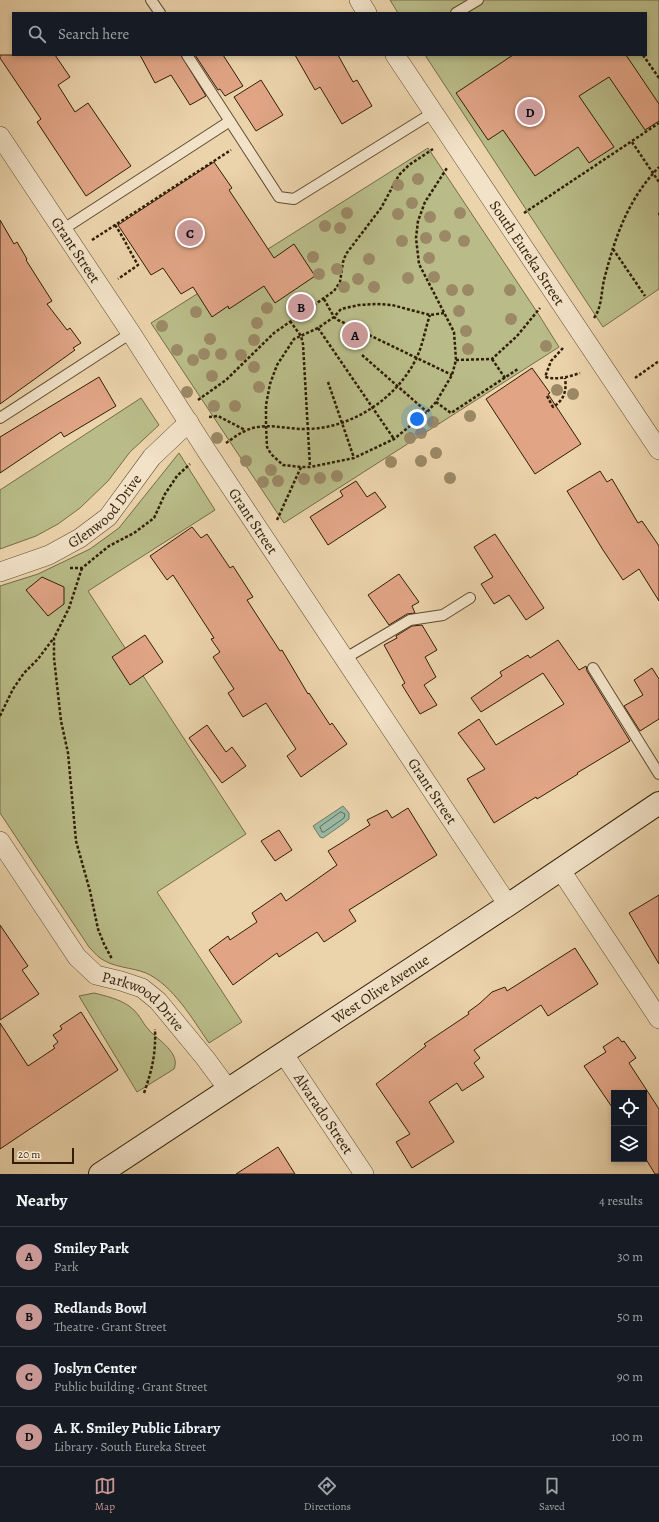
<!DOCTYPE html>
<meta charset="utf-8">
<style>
body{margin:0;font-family:Alegreya,serif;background:#20242c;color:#f1f3f6}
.controls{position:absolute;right:12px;bottom:12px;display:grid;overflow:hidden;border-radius:0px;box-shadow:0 2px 6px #0003}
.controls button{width:36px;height:36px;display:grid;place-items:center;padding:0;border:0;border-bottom:1px solid #363941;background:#171b24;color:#f1f3f6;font:20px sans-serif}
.scale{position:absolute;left:12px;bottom:10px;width:62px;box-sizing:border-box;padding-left:4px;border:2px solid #301e06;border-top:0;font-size:11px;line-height:14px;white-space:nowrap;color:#301e06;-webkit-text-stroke:3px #f2e2c8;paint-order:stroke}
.you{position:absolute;left:417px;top:419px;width:14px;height:14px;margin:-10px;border:3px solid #fff;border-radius:50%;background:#1a73e8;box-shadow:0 0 0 6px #1a73e833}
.badge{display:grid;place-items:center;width:26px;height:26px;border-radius:50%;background:#c59692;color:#111;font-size:13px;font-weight:700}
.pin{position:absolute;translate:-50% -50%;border:2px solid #fff;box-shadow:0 1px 4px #0006}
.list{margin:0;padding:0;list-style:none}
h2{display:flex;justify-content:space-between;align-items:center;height:52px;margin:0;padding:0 16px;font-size:17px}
h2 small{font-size:13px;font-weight:400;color:#9ea1a6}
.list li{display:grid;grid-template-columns:26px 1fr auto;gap:12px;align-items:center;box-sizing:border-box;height:60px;padding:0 16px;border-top:1px solid #363941}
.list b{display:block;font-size:15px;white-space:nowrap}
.list p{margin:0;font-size:13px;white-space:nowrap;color:#9ea1a6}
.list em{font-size:13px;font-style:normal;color:#9ea1a6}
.icon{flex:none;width:22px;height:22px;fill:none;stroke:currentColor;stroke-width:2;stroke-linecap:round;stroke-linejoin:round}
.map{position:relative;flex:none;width:659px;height:1174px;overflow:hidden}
.search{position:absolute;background:#171b24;box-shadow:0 2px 6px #0003;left:12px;right:12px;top:12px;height:44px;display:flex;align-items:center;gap:10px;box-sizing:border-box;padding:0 14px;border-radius:0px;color:#9ea1a6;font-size:15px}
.sheet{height:292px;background:#171b24}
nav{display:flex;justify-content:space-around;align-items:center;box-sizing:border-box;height:56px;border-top:1px solid #363941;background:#171b24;font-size:11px;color:#9ea1a6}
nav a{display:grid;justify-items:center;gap:2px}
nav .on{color:#c59692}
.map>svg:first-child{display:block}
.green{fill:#b9bc88;stroke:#746d47}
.water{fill:#99b9a4;stroke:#6f7b65}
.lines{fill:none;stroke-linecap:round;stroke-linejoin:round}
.shore{stroke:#646c55;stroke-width:1}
.building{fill:#e1a586;stroke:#301e06}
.lane-casing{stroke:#5f4b2f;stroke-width:12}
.street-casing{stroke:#5f4b2f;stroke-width:20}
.secondary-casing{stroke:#301e06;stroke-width:24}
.path{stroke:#301e06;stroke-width:2.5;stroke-dasharray:3 2;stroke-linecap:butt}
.lane{stroke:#f2e2c8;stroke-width:10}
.street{stroke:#f2e2c8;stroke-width:19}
.secondary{stroke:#f2e2c8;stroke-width:22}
.tree{fill:#9b8966}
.labels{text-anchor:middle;stroke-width:4;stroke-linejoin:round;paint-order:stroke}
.street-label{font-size:15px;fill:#301e06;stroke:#f2e2c8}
</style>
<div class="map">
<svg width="659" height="1174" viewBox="0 0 659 1174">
<rect width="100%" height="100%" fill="#ebd3ab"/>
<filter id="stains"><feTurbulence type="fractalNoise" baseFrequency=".005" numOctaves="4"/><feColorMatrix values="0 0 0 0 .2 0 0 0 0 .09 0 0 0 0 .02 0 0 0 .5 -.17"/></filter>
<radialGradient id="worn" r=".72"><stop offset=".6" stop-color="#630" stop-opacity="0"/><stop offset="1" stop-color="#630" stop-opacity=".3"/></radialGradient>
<path class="green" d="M390 0H659V289L603 327 425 55H646V13H398Z
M428 148 539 315 559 347 284 523 151 323Z
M141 398 159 425 130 452 108 481 80 508 58 524 36 536 0 549V490Z
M179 453 215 510 88 591 246 834 157 892 242 1022 209 1043C193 1020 173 985 146 973 131 967 114 968 100 958 96 955 93 951 89 947L0 813V586L38 574 90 549 119 528Z
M94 993C106 996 119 999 129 1006 141 1015 140 1020 149 1030 158 1040 181 1053 174 1069L137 1092 79 996Z"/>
<path class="water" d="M343 806 349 813V819L343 824 323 838 320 837 313 826Z"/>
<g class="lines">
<path class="shore" d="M341 812 345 814 344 818 324 832H322L320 827Z"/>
</g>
<path class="building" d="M0 55H55L70 77 58 85 75 112 88 103 131 166 86 196 37 122 41 119 0 58Z
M140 55H181L206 96 190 105 171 75 155 83Z
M195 55H223L243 86 225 96 220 89 218 90Z
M295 55H338L353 82 357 80 372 106 342 124 320 87 315 90Z
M513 55H626L659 104V121L645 130 609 77 579 96 614 147 589 163 578 147 535 176 503 130 488 140 456 93Z
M261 80 283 115 256 131 234 97Z
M214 162 232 188 229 190 274 258 294 244 315 276 275 303 264 286 229 309 228 306 212 317 193 287 181 294 163 268 151 275 118 225Z
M0 220 14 244 17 242 27 259 26 260 52 301 47 304 67 330 70 328 81 343 73 348 75 350 0 404Z
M532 368 550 393 548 394 581 444 535 474 486 399Z
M99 377 116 406 64 437 61 432 0 473V437Z
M600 471 607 482 612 479 638 523 642 521 659 546V601L639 569 623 580 603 550 567 491Z
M356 481 367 497 375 492 386 507 328 545 310 517 343 496 340 491Z
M192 527 201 538 207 534 230 568 233 566 253 597 247 600 280 651 282 650 308 694 309 693 330 725 332 723 347 744 301 777 287 756 296 749 266 703 243 717 228 693 234 689 213 657 220 652 211 639 214 638 173 575 167 580 150 556Z
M495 534 544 608 526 620 509 595 494 604 481 584 493 577 474 547Z
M399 574 419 602 412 606 415 613 407 614 389 625 368 595Z
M42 577 64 587V604L48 616 26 590Z
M422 625 437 650 425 657 436 677 424 685 437 705 420 714 402 685 405 683 384 645 397 638 396 636 412 626Z
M145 635 163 662 130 685 112 657Z
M558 640 579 670 586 666 587 671 630 741 577 773 578 774 537 799 536 797 494 823 467 779 485 769 458 733 479 719 496 745 564 704 543 673 481 712 471 698 502 676 500 672 528 655 530 658Z
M652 668 659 679V719L640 731 624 706 643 695 634 680Z
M207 725 226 752 232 747 246 766 222 783 189 738Z
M408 808 437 855 349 910 356 921 324 942 317 932 279 957 277 953 233 985 209 950 228 936 230 940 257 922 252 913 281 893 286 901 337 865 328 851 370 825 367 820 387 810 392 818Z
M279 830 292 850 275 861 261 841Z
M659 895V964L629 913Z
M0 925 28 966 22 970 39 994 0 1020Z
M575 948 598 984 548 1016 541 1005 474 1050 480 1058 474 1063 484 1077 462 1091 457 1083 429 1102 454 1142 412 1168 396 1142 410 1134 376 1084 426 1046 424 1044 469 1014 468 1012 479 1004 492 992 505 987 507 991Z
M81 1012 118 1070 0 1149V1023L28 1066 55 1048 53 1046 58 1042 53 1035 62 1029 60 1026Z
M618 1037 622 1042 624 1041 636 1058 629 1063 659 1109V1174H655L644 1156V1093H614V1110L584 1066 606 1052 603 1047Z
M278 1147 295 1174H236Z"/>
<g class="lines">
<g class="lane-casing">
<path id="lane" d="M151 0 160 13
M456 13 478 0
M187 55 279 197 294 199 434 112
M62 230 230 121
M0 418 131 333
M344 659 410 620 443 615 470 598
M593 668 659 774"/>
</g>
<g class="street-casing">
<g id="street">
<path d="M359 0 367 13"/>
<path id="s1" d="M395 55 659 450"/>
<path id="s2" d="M0 136 131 333 208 453 508 905"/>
<path id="s3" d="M0 572 49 555 80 538 108 517 152 457 189 422"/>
<path id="s4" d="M0 841 77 957 96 975 121 981 142 988 158 1001 205 1058 228 1089"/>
<path d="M560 869 659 1019"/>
<path id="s5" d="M283 1053 364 1174"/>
</g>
</g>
<g class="secondary-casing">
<g id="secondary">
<path id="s6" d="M100 1174 508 905 659 803"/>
</g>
</g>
<path class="path" d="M643 55 659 78
M632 142 659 182
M524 213 659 123
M658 214H659
M115 225C124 238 130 252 138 265L118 279
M92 240 231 150
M613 249 645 296
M324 299 334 317 338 320 452 375
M444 313 430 315 392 305 377 304 359 305 341 309 334 317 318 328 294 339 277 365 270 384 266 405V426L267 447 271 454 283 465 301 467H310L354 458 394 439 427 412 436 402 452 375 456 360 454 332 419 264 416 238 418 221 425 202 447 168
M594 318C602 307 601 293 604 280 615 237 628 199 659 167
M290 321 301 336 303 344 310 467
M318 328 394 439
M563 348 551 361 545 377C558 380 568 377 580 373
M362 355 427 412
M492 359 505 378
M456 360 492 359 517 336 540 308
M635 378 659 361
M328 382 354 458
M547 396 553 407C564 400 567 391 565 378
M198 400 226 380 274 333 334 291 340 282 343 262 346 254 381 208 399 175 409 165 433 149
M436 402 451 413 518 369
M209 417 218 416 245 430
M226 443C232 439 238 434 245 431 265 421 287 430 308 429 352 428 397 398 416 359 423 345 425 329 430 315
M277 520 301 467
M70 568H82L109 546 134 533 154 518 165 494 177 476 190 464
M82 568 69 608 54 638V658L61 721 68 753 76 841 90 891 98 929 104 944 112 959
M0 716 13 689 24 673 38 659 53 639
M144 1093C152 1070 156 1054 155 1029"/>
<use href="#lane" class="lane"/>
<use href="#street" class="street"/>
<use href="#secondary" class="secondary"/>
</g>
<g class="tree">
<circle cx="418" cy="179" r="6"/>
<circle cx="398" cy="185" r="6"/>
<circle cx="412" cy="203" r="6"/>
<circle cx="347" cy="213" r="6"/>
<circle cx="460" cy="213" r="6"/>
<circle cx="398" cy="214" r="6"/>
<circle cx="430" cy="217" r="6"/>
<circle cx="325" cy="226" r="6"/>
<circle cx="340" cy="228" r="6"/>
<circle cx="445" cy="236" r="6"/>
<circle cx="426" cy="238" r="6"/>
<circle cx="402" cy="241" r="6"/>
<circle cx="464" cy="241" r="6"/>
<circle cx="313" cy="257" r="6"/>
<circle cx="429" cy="258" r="6"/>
<circle cx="369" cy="259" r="6"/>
<circle cx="337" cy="269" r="6"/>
<circle cx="319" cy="274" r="6"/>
<circle cx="434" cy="277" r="6"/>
<circle cx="408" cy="278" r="6"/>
<circle cx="358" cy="279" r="6"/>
<circle cx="344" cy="287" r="6"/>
<circle cx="374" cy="287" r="6"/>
<circle cx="452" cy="290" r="6"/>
<circle cx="468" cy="290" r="6"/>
<circle cx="510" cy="290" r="6"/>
<circle cx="267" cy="308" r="6"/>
<circle cx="459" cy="311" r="6"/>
<circle cx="196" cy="312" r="6"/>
<circle cx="511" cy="319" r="6"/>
<circle cx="257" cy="323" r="6"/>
<circle cx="162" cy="326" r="6"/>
<circle cx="466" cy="331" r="6"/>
<circle cx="210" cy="339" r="6"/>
<circle cx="254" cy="340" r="6"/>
<circle cx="546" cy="346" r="6"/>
<circle cx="468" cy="349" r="6"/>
<circle cx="177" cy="350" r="6"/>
<circle cx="204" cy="354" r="6"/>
<circle cx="221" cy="354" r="6"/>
<circle cx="241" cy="355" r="6"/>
<circle cx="193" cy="360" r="6"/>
<circle cx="254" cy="367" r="6"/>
<circle cx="212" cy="376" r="6"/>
<circle cx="259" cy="387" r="6"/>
<circle cx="557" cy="390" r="6"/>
<circle cx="187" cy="392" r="6"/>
<circle cx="573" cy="394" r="6"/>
<circle cx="214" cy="406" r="6"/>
<circle cx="235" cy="406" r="6"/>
<circle cx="470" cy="416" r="6"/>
<circle cx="433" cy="422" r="6"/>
<circle cx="421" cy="433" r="6"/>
<circle cx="217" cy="438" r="6"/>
<circle cx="410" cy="438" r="6"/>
<circle cx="436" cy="453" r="6"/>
<circle cx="246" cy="461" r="6"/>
<circle cx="421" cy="461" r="6"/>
<circle cx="391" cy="462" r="6"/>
<circle cx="271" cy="470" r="6"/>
<circle cx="337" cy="476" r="6"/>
<circle cx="320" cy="478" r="6"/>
<circle cx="450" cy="478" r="6"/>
<circle cx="304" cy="479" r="6"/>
<circle cx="278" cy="481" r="6"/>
<circle cx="263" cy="482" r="6"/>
</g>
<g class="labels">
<g class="street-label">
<text dy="5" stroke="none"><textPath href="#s2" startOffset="137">Grant Street</textPath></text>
<text dy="5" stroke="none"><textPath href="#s1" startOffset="238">South Eureka Street</textPath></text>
<text dy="5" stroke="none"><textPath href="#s3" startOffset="124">Glenwood Drive</textPath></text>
<text dy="5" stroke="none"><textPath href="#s2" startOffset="461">Grant Street</textPath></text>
<text dy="5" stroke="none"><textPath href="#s2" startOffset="785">Grant Street</textPath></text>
<text dy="5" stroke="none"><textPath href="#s6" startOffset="336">West Olive Avenue</textPath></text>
<text dy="5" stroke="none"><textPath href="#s4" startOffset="221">Parkwood Drive</textPath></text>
<text dy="5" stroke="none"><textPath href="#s5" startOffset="73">Alvarado Street</textPath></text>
</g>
</g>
<rect width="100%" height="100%" filter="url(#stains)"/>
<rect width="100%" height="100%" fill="url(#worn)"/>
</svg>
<div class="controls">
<button><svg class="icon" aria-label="locate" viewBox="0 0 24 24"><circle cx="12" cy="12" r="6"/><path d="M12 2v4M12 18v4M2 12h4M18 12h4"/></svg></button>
<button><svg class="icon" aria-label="layers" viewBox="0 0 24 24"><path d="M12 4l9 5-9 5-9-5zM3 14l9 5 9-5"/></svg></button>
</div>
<div class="scale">20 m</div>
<div class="you"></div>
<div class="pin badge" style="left:355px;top:335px">A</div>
<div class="pin badge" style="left:301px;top:307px">B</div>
<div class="pin badge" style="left:190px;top:233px">C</div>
<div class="pin badge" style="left:530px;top:112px">D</div>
<div class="search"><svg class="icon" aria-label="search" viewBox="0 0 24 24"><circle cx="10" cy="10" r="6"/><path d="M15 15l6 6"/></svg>Search here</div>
</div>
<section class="sheet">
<h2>Nearby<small>4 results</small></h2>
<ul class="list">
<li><span class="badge">A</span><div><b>Smiley Park</b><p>Park</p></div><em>30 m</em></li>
<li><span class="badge">B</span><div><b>Redlands Bowl</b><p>Theatre · Grant Street</p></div><em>50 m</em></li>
<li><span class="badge">C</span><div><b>Joslyn Center</b><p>Public building · Grant Street</p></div><em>90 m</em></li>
<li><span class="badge">D</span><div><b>A. K. Smiley Public Library</b><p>Library · South Eureka Street</p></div><em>100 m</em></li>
</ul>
</section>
<nav>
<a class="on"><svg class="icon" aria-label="map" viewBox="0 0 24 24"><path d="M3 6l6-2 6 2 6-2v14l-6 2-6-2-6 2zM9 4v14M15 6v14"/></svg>Map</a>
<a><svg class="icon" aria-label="directions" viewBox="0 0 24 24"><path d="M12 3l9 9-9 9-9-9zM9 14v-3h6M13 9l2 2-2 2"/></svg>Directions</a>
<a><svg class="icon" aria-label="saved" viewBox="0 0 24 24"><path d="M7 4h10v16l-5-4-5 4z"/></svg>Saved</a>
</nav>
